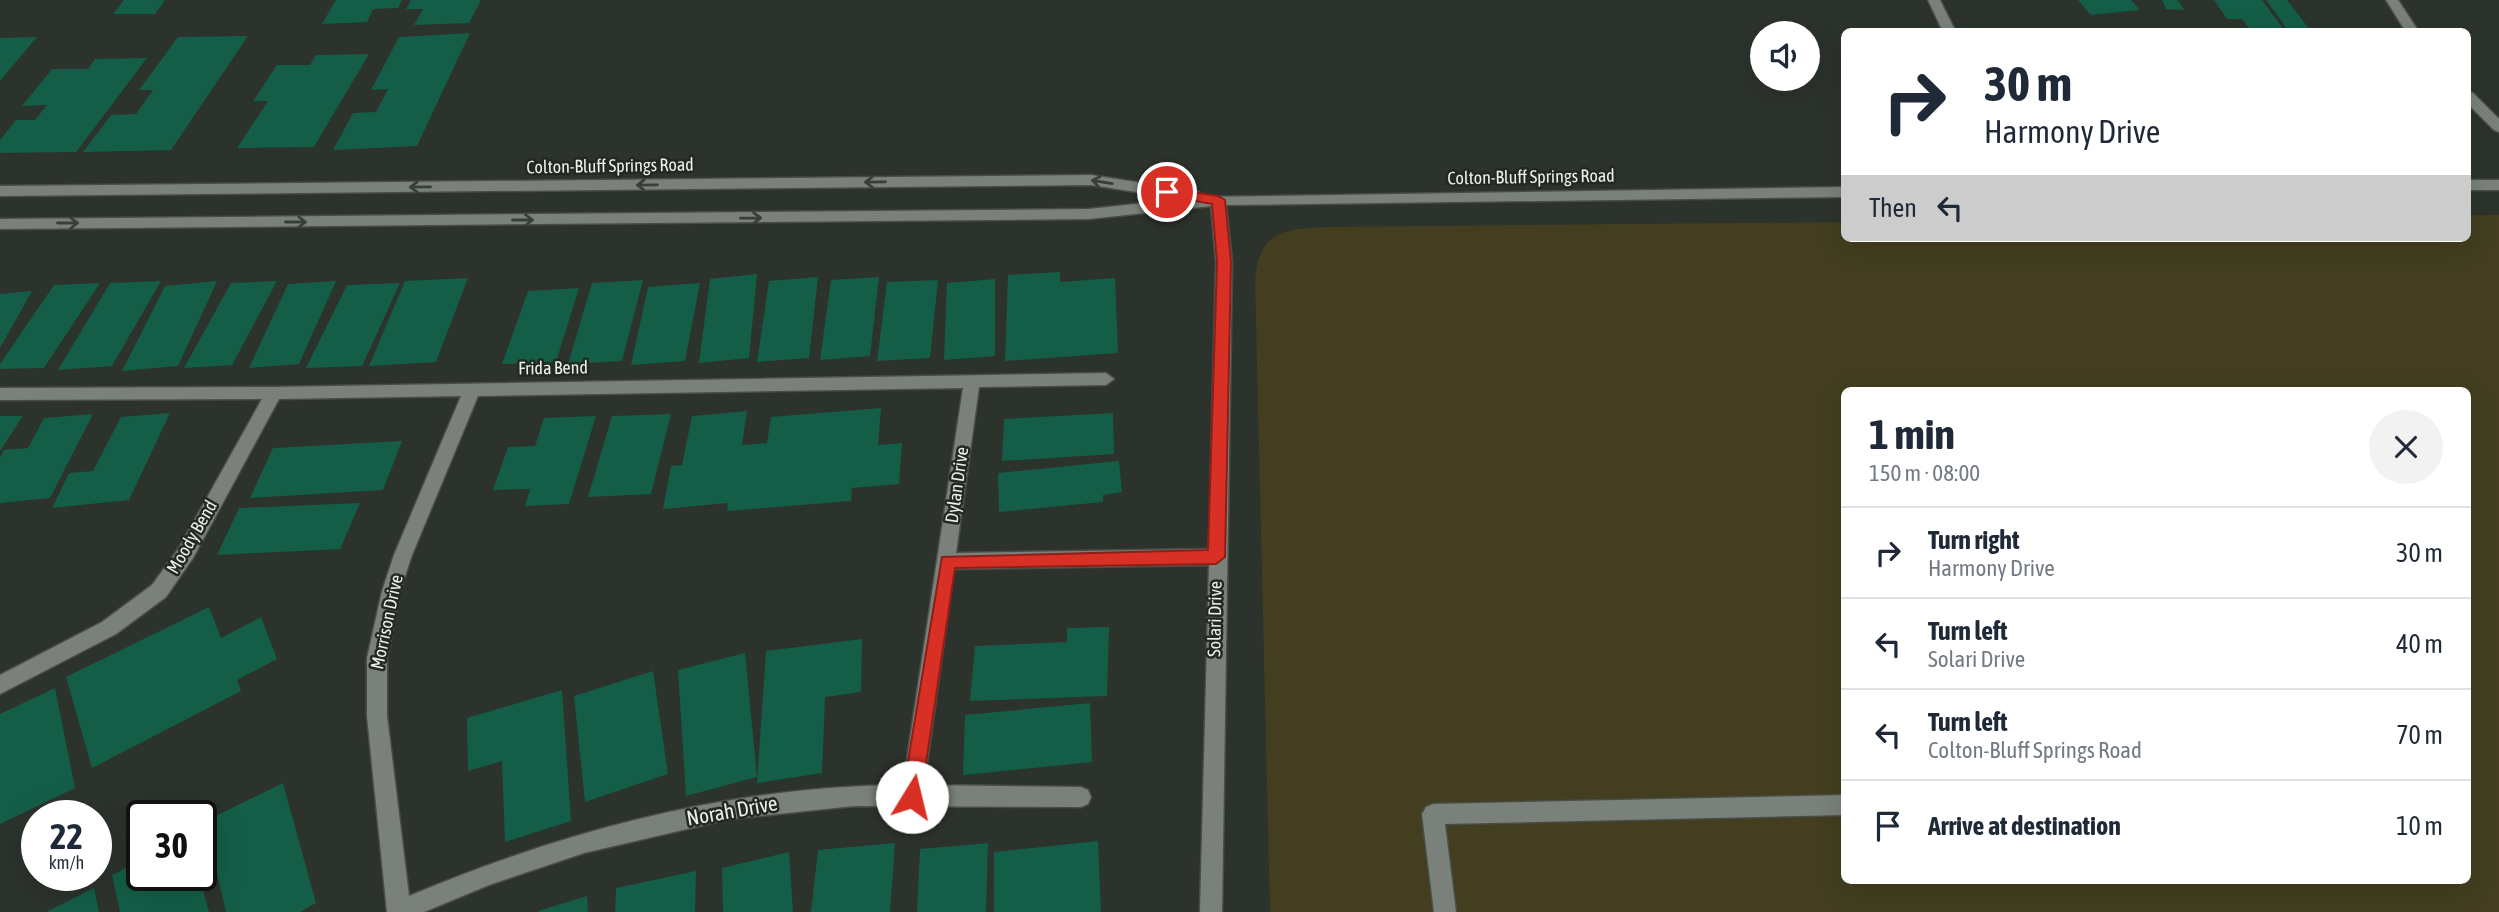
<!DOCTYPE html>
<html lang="en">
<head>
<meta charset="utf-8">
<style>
	body { margin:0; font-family:"Asap Condensed",sans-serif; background:#f2f2f3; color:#1f2937; height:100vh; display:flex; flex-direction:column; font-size:26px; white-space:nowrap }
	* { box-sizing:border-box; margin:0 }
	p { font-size:23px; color:#747a83 }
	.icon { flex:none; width:38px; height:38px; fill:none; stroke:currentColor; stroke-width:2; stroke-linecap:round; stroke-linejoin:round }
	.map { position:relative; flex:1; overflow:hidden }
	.panel { position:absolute; left:1841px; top:387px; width:630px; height:497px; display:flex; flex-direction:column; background:#fff; border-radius:10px; box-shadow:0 7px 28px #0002 }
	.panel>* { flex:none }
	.hud { position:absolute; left:1841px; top:28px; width:630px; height:214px; border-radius:10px; box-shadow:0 7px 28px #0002; background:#fff; color:#1f2937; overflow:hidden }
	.fabs { position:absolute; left:1750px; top:21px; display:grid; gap:14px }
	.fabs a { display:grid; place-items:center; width:70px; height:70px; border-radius:50%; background:#fff; box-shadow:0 7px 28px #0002; font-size:35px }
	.speed { position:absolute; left:21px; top:800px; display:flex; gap:14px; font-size:35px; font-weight:700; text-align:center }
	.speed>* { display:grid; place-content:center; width:91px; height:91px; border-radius:50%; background:#fff; box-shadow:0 7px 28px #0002; line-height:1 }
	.speed small { font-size:18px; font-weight:400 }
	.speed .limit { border:4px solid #111; border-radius:10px; background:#fff; color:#111 }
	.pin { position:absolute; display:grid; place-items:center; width:60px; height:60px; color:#fff; margin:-30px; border:4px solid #fff; border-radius:50%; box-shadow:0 2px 7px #0007 }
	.me { position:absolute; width:77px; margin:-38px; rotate:9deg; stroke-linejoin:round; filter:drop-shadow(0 0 5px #0008) }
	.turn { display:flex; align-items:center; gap:24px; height:147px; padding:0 28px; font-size:32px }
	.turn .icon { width:91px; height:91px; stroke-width:2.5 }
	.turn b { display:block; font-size:49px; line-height:60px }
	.then { display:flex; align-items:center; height:66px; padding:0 28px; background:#0003; gap:14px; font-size:26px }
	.round { display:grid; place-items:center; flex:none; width:74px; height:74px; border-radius:37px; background:#f2f2f3 }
	.headline { display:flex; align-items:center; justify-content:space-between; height:119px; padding:0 28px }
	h1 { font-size:42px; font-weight:700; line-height:52px }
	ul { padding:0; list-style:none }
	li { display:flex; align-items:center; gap:21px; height:91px; padding:0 28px; border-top:2px solid #e0e1e3 }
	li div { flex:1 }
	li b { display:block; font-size:26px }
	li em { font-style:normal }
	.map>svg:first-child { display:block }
	.green { fill:#423e1f; fill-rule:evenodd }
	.building { fill:#145e47 }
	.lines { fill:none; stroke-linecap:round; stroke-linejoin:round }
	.minor-casing { stroke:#484d48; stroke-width:3 }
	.minor { fill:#7a817a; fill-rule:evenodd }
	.oneway { stroke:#383e39 }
	.route { fill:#d93025; stroke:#8d1f18; stroke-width:2 }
	.labels { text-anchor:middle; stroke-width:5; stroke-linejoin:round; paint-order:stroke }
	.street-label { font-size:18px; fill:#ebf0eb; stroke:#222823 }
	.near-street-label { font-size:21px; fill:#ebf0eb; stroke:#222823 }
</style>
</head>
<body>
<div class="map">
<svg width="2499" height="912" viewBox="0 0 2499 912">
	<rect width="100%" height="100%" fill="#2c322c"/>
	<path class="green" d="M2468 215H2499V912H1270L1255 281C1259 235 1277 230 1319 227L1844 222V238H2468ZM1844 390H2468V880H1844Z"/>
	<path class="building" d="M124 0H165L155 14H113Z
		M336 0H402L398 8 373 9 367 22 322 24Z
		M411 0H481L469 23 414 25 423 9H406Z
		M2078 0H2131L2140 10 2091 15Z
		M2162 0H2178L2184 10 2166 9Z
		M2214 0H2262L2284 30H2250L2242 19H2227Z
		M2266 0H2287L2310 30H2288Z
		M470 33 417 146 333 150 353 113 376 112 388 89 371 90 399 37Z
		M248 36 171 150 83 152 111 115 136 114 153 90H139L178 37Z
		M37 37 0 81V38Z
		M369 54 314 147 237 148 268 101H253L277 65H310L316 55Z
		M147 58 76 152 0 153V140L16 120H35L47 105 22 106 52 69H88L95 59Z
		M1060 272V282L1115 278 1118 353 1005 361 1008 275Z
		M757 274 749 358 699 363 710 279Z
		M818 277 809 358 757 362 769 281Z
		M879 277 870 356 820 360 831 280Z
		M468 278 436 362 369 366 405 281Z
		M995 279V356L944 360 947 283Z
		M643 280 622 361 568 364 592 283Z
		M938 280 930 358 877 361 887 282Z
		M161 281 112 366 58 370 110 283Z
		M217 281 178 366 122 371 165 286Z
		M277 281 232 365 184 368 231 283Z
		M336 281 299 364 249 368 288 284Z
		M100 283 44 368 0 369V364L54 285Z
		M400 283 362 366 306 368 347 285Z
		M700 283 685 361 631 365 648 287Z
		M579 288 556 362 502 364 528 291Z
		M32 291 0 348V294Z
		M881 408 878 445 902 443 899 484 852 488 851 501 727 511 728 503 663 509 671 466 682 465 692 416 747 411 742 445 767 443 771 417Z
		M170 413 129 500 52 508 69 473 93 471 121 417Z
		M1113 413 1114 454 1002 461 1004 419Z
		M93 414 50 498 0 503V458L4 450 28 448 44 418Z
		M671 414 651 494 588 497 612 416Z
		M0 416H23L0 451Z
		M596 416 569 504 525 506 530 489 493 490 508 447 535 446 544 418Z
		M402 441 383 490 250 498 273 448Z
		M1119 461 1122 492 1103 495V502L999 512 998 473Z
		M360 503 340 549 217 555 239 508Z
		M209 607 221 638 261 617 277 659 237 680 241 691 92 768 66 677Z
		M1109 627 1107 696 970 701 975 646 1067 642V628Z
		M862 639 861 692 825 697 822 773 757 783 766 651Z
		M745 653 757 777 686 796 678 670Z
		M653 671 668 774 585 802 574 696Z
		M55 688 75 788 0 824V714Z
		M562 690 571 821 505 842 502 761 468 771 467 718Z
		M1090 703 1092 762 963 775 965 715Z
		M283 783 316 903 300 912H226L205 821Z
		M1098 841 1101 912H994V852Z
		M895 843 890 912H811L818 850Z
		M988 843 986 912H917L920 849Z
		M789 852 793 912H723L722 868Z
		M142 860V875H199L209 912H120L112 875Z
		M696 871 695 912H615L616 888Z
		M94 888 99 912H46Z
		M587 896 588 912H538V911Z"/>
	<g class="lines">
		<g class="minor-casing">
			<path id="minor" d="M1928 0H1940L1956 32H1943Z
				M2386 0H2398L2419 32H2406Z
				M2468 92 2473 93 2499 119V132L2494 130 2468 104Z
				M1091 175 1194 191 1199 192 1201 197 1844 187V197L1226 205 1232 262 1222 912H1200L1209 565 954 569 924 785 1081 787 1088 790 1091 797 1088 804 1081 807 854 806 730 819 584 853 489 885 424 912H387L367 716V658L382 591 394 555 461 396 279 399 193 558 166 597 116 634 0 694V675L102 622 152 585 179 548 262 399 0 400V388L274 387 1106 373 1114 379 1106 385 979 387 956 553 1209 549 1216 262 1211 206 1089 219 0 229V219L1089 209 1181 199 1091 185 0 196V186ZM963 388 903 785C732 786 566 830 409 896L387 716V658L400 591 412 555 478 396Z
				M2468 180H2499V190H2468Z
				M1844 795V815L1445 824 1456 912H1434L1422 814 1426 807 1433 804Z"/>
		</g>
		<use href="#minor" class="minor"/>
	</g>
	<defs><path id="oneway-shaft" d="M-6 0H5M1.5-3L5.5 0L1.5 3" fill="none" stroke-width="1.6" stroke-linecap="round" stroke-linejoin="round" transform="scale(1.75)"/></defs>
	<g class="oneway">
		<use href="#oneway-shaft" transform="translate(875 182) rotate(179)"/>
		<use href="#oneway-shaft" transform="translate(1102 182) rotate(-171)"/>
		<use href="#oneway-shaft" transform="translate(647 185) rotate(179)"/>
		<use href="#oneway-shaft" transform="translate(420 187) rotate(179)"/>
		<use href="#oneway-shaft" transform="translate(751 218) rotate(-1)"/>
		<use href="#oneway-shaft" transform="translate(523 220)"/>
		<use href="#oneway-shaft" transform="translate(296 222)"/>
		<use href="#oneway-shaft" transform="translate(68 223)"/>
	</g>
	<path class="route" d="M1167 188 1218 196 1225 200 1231 262 1225 557 1216 564 955 568 921 797 918 804 912 806 905 804 902 797 942 557 1208 550 1217 262 1212 204 1162 195V189Z"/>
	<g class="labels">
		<g class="street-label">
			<text transform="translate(610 166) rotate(-1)" y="6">Colton-Bluff Springs Road</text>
			<text transform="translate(1531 177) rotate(-1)" y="6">Colton-Bluff Springs Road</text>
			<text transform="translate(553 368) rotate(-1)" y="6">Frida Bend</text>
			<text transform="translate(957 485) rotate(-82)" y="6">Dylan Drive</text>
			<text transform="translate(192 537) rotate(-60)" y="6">Moody Bend</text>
			<text transform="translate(1215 619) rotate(-89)" y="6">Solari Drive</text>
			<text transform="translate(387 622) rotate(-78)" y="6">Morrison Drive</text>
		</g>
		<g class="near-street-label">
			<text transform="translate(732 811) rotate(-10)" y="7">Norah Drive</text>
		</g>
	</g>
</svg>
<div class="fabs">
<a><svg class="icon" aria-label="sound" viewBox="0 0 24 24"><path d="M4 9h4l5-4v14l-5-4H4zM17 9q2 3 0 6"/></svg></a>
</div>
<div class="speed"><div>22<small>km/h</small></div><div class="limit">30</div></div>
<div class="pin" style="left:1167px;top:192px;background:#d93025"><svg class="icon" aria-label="arrive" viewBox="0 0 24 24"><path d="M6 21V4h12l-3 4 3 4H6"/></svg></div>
<svg class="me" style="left:912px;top:797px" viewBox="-20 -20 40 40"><circle r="19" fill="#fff"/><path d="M0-13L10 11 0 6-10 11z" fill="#d93025"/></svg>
<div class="hud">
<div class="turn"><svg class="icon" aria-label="right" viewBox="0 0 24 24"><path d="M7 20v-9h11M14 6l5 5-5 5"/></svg><div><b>30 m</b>Harmony Drive</div></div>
<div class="then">Then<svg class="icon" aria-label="left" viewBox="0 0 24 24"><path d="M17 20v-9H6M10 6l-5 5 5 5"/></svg></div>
</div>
<section class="panel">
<div class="headline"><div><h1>1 min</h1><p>150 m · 08:00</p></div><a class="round"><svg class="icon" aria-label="close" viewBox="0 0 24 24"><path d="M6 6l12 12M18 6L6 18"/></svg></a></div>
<ul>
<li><svg class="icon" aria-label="right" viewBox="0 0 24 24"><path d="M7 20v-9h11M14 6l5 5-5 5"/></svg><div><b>Turn right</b><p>Harmony Drive</p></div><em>30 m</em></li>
<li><svg class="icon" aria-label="left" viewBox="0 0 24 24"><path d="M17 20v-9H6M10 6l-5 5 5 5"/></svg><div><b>Turn left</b><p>Solari Drive</p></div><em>40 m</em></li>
<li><svg class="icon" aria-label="left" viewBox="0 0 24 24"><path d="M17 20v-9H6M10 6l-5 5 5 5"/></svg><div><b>Turn left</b><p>Colton-Bluff Springs Road</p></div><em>70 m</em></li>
<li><svg class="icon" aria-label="arrive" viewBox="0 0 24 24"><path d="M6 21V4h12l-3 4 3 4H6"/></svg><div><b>Arrive at destination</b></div><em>10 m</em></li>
</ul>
</section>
</div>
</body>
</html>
